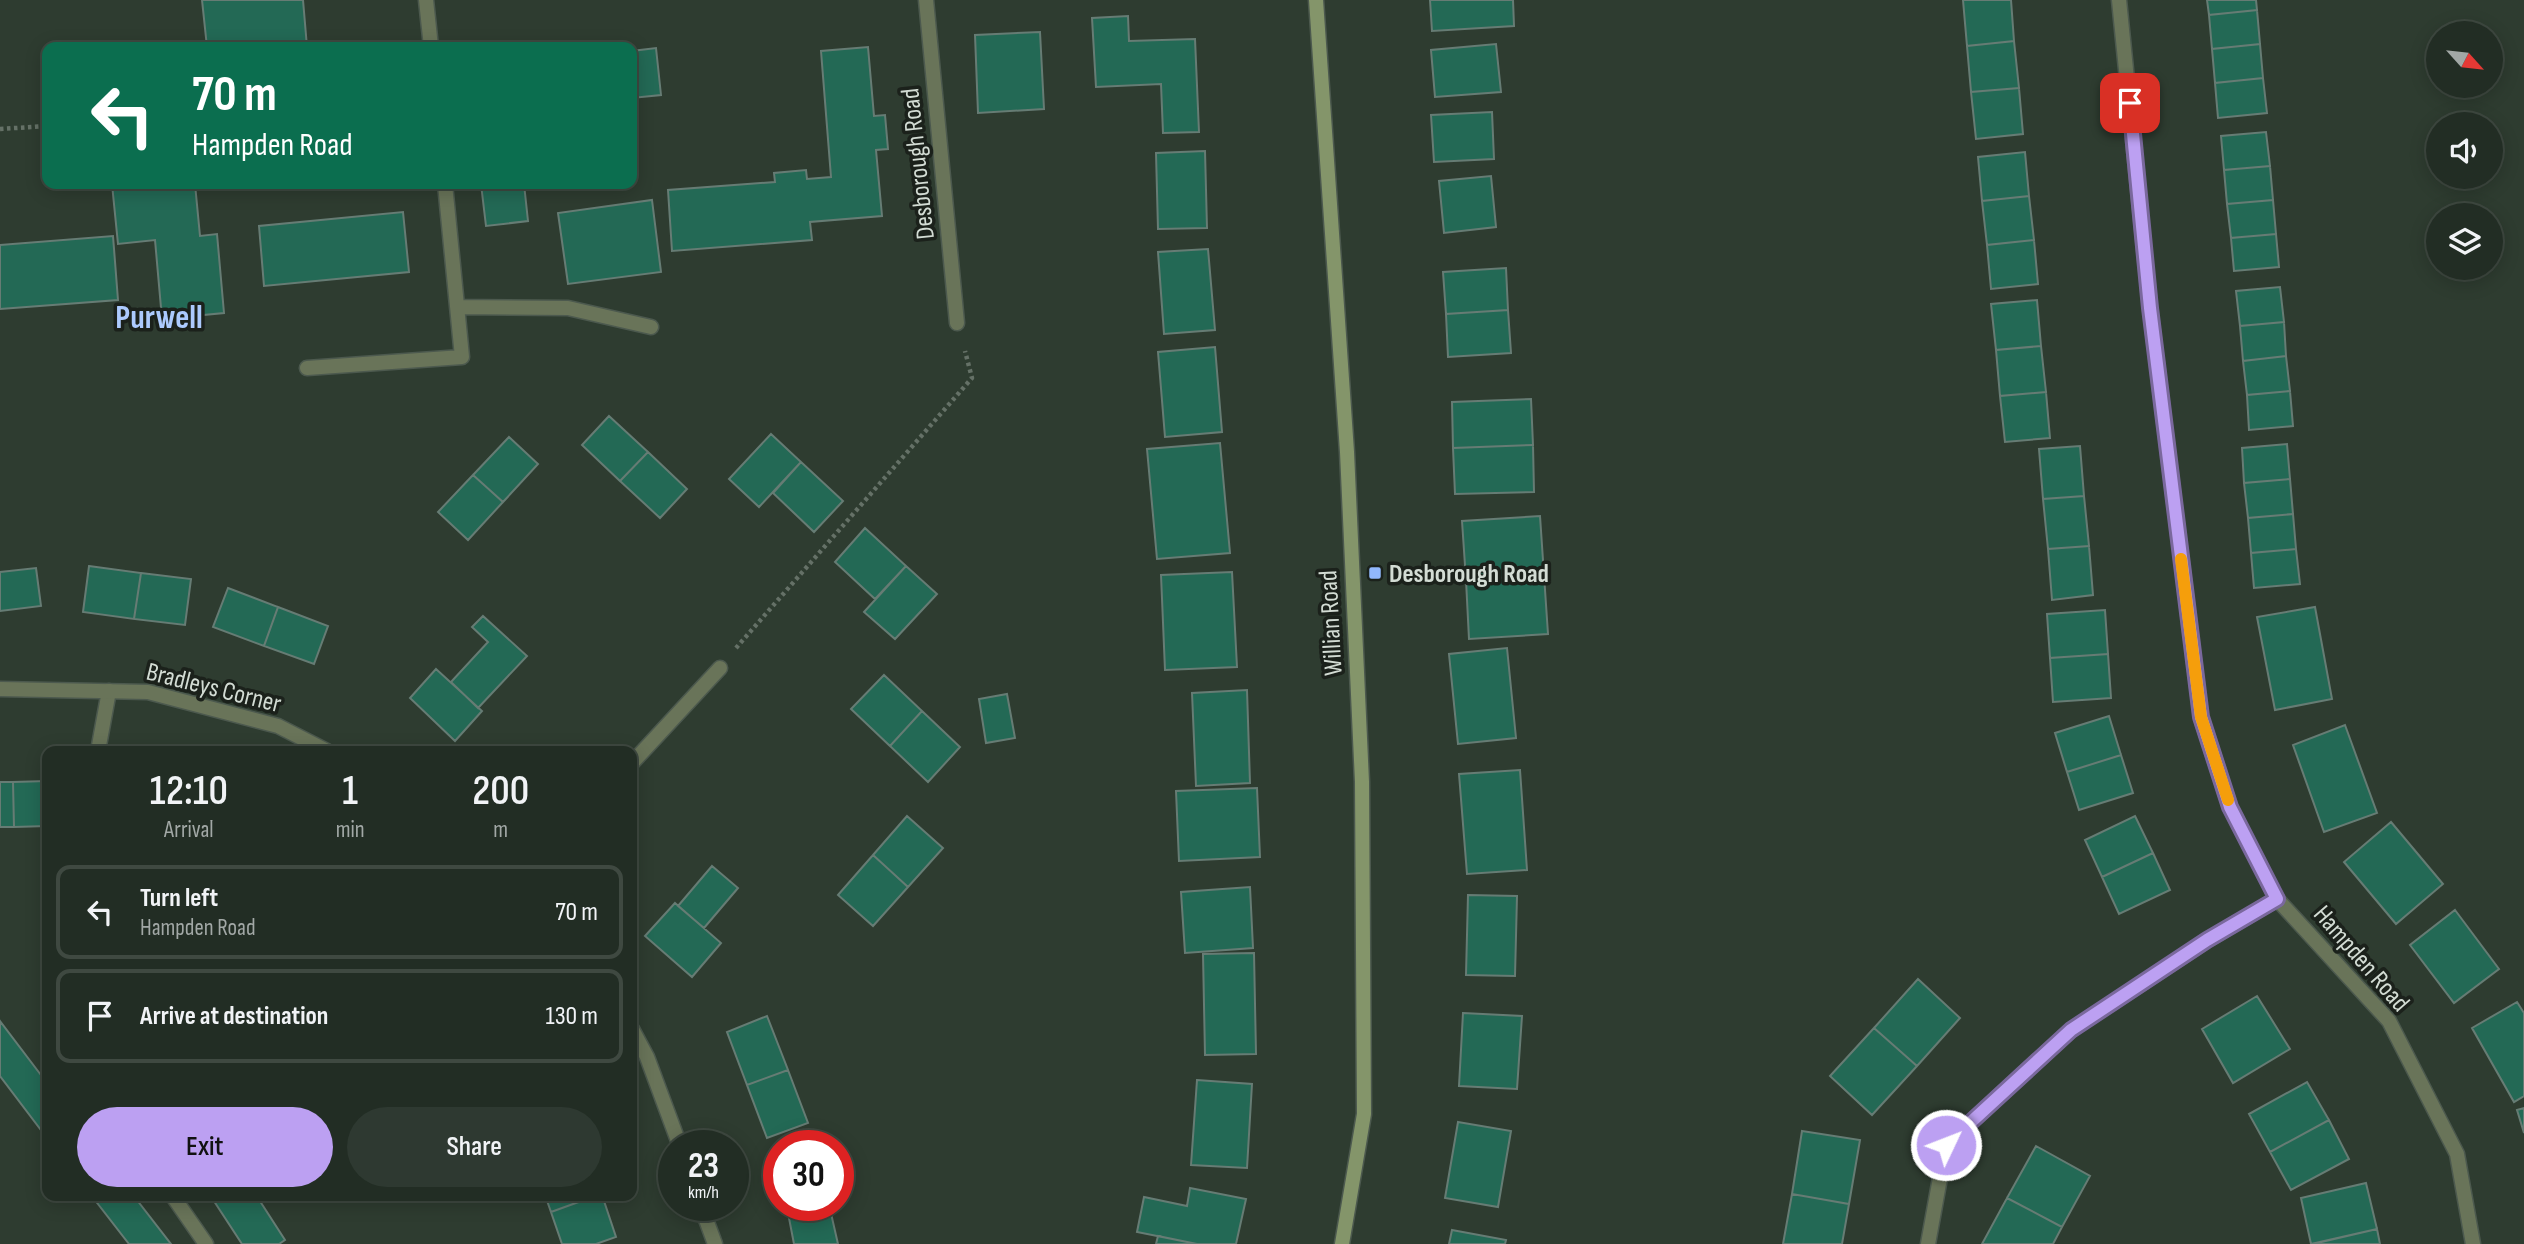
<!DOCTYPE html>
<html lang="en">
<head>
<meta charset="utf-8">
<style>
	body { margin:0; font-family:"Sofia Sans Condensed",sans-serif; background:#2e3931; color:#f1f3f6; height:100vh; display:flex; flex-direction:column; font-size:26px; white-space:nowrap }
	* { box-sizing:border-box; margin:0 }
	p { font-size:23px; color:#a2a8a6 }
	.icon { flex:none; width:38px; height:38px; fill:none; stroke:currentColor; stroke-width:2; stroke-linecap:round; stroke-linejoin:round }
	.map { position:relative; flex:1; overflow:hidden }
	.side { position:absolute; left:42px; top:746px; width:595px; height:455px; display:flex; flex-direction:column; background:#222d24; border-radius:14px; box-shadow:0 4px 18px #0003,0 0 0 2px #3f4941 }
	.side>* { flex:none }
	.guide { position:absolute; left:42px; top:42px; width:595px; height:147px; border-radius:14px; box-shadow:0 4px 18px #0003,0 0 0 2px #3f4941; background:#0b6e4f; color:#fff; overflow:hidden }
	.needle { width:46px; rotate:117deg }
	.tools { position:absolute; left:2426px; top:21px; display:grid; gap:14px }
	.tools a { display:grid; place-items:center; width:77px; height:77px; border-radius:50%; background:#222d24; box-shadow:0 4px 18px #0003,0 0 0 2px #3f4941; font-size:35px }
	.speed { position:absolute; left:658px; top:1130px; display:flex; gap:14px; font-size:35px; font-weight:700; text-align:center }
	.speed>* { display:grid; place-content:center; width:91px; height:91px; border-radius:50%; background:#222d24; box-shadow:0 4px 18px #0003,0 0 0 2px #3f4941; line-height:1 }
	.speed small { font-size:18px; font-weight:400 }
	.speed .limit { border:10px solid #d22; background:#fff; color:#111 }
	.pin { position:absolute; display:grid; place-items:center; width:60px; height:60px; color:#fff; margin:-30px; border-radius:14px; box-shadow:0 4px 10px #0006 }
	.me { position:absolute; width:77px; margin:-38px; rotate:47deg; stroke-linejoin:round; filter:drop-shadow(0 0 5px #0008) }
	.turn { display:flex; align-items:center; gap:24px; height:147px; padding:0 35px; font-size:32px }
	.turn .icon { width:91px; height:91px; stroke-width:2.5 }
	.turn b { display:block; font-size:49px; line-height:60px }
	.eta { display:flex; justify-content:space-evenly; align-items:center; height:119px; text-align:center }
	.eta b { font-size:42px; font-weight:600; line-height:49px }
	.cta { display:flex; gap:14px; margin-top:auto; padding:14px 35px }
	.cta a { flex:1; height:80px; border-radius:42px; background:#bca0f2; color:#111; font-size:28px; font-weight:600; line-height:80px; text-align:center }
	.cta a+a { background:#2e3931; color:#f1f3f6 }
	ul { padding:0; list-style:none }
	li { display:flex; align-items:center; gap:21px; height:94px; margin:0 14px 10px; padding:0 21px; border:4px solid #3f4941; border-radius:14px }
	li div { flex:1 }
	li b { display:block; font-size:26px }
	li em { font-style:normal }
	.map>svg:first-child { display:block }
	.building { fill:#236955; stroke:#667c74; stroke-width:2 }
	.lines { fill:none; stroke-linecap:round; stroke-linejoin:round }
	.lane-casing { stroke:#4c594e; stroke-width:17 }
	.street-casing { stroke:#4c594e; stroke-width:17 }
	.secondary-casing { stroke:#4c594e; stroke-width:17 }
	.path { stroke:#657167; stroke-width:4.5; stroke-dasharray:3.5 3.5; stroke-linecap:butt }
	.lane { stroke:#697459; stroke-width:14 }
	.street { stroke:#697459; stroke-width:14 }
	.secondary { stroke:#84956a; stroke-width:14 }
	.route-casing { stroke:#7a689d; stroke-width:18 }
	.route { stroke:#bca0f2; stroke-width:12 }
	.slow { stroke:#f59e0b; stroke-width:12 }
	.poi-dot { fill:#91b8fd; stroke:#1b211b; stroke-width:2.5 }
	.labels { text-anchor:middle; stroke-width:7; stroke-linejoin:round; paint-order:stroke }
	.street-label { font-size:26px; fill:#d3dcd4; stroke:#1b211b }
	.poi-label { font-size:26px; font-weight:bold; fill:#d3dcd4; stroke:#1b211b; text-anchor:start }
	.district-label { font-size:33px; font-weight:bold; fill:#accafd; stroke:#1b211b }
</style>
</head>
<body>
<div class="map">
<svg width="2524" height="1244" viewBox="0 0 2524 1244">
	<rect width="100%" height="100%" fill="#2e3c30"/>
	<path class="building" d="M202 0H303L307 47H207Z
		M1430 0H1513L1514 26 1432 31Z
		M1963 0H2011L2014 41 1967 46Z
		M2207 0H2256L2257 10 2209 15Z
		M2257 10 2260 44 2212 49 2209 15Z
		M1128 16 1129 41 1195 39 1199 132 1163 133 1161 84 1096 87 1092 18Z
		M1040 32 1044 109 978 113 975 35Z
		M2014 41 2019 88 1971 92 1967 46Z
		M1496 44 1501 92 1435 97 1431 50Z
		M2260 44 2263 78 2215 83 2212 49Z
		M868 47 874 116 885 115 888 149 876 150 882 216 810 222 812 240 672 251 668 190 775 182 774 173 806 170 807 179 831 177 821 51Z
		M656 48 661 95 632 98V51Z
		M2263 78 2267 113 2218 118 2215 83Z
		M2019 88 2023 134 1976 139 1971 92Z
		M1492 112 1494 159 1434 162 1431 115Z
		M2266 132 2270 166 2224 170 2221 136Z
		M1205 151 1207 228 1158 229 1156 153Z
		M2025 152 2029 196 1982 201 1978 157Z
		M2270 166 2273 200 2227 204 2224 170Z
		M1491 176 1496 227 1444 233 1439 181Z
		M112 184H195L200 236 217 234 224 313 162 319 155 240 118 244Z
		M481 184H524L528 221 486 226Z
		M2029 196 2034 240 1987 245 1982 201Z
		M652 200 661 272 568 284 558 213Z
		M2273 200 2276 234 2231 238 2227 204Z
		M403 212 409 272 264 286 259 226Z
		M2276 234 2279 267 2234 271 2231 238Z
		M113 236 118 300 0 309V245Z
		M2034 240 2038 284 1991 289 1987 245Z
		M1208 249 1215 330 1164 334 1158 252Z
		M1506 268 1508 310 1446 314 1443 272Z
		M2280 287 2284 322 2240 326 2236 291Z
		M2037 300 2041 346 1996 350 1991 304Z
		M1508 310 1511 353 1448 357 1446 314Z
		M2284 322 2286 356 2243 361 2240 326Z
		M2041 346 2046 392 2000 396 1996 350Z
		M1215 347 1222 432 1165 437 1158 352Z
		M2286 356 2290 391 2247 395 2243 361Z
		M2290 391 2293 426 2249 430 2247 395Z
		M2046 392 2050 438 2005 442 2000 396Z
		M1531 399 1533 445 1453 448 1452 402Z
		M609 416 648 452 620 481 582 445Z
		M771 434 801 462 759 507 729 479Z
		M509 437 538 464 503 502 473 475Z
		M1220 443 1230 553 1157 559 1147 449Z
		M2287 444 2290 479 2244 483 2242 448Z
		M1533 445 1534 492 1455 494 1453 448Z
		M2080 446 2084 496 2043 499 2039 449Z
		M648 452 687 489 660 518 620 481Z
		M801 462 843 501 814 532 773 493Z
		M473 475 503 502 468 540 438 512Z
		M2290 479 2293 514 2248 518 2244 483Z
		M2084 496 2089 546 2048 549 2043 499Z
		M2293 514 2296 549 2251 553 2248 518Z
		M1540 516 1544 575 1466 580 1462 521Z
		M865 528 906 566 875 599 835 562Z
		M2089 546 2093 595 2052 600 2048 549Z
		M2296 549 2300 584 2254 588 2251 553Z
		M89 566 141 573 134 619 83 612Z
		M906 566 937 594 895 639 864 612Z
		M36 568 41 606 0 611V572Z
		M1232 572 1237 667 1165 670 1161 575Z
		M141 573 191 579 185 625 134 619Z
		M1544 575 1548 634 1469 639 1466 580Z
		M228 588 278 607 264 646 213 627Z
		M278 607 328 626 314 664 264 646Z
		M2315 607 2332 699 2275 710 2257 617Z
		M2105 610 2108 654 2050 658 2047 614Z
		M483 616 527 656 478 708 451 682 488 642 472 627Z
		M1507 648 1516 738 1458 744 1449 654Z
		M2108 654 2111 698 2053 702 2050 658Z
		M436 669 482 711 455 741 410 698Z
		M884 675 922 711 890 746 851 709Z
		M1247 690 1250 783 1196 786 1192 693Z
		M1007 694 1015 738 986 743 979 699Z
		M922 711 960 747 928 782 890 746Z
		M2109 716 2121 755 2067 772 2055 733Z
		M2345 725 2377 813 2324 832 2293 745Z
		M2121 755 2133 793 2079 810 2067 772Z
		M1520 770 1527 870 1467 874 1459 774Z
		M47 781V826L14 827 13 782Z
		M0 782H13L14 827H0Z
		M1257 788 1260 857 1179 861 1176 791Z
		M907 816 943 848 908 887 873 855Z
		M2135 816 2153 853 2102 877 2085 840Z
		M2391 822 2443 884 2396 924 2344 862Z
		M2153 853 2170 890 2119 914 2102 877Z
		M873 855 908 887 873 926 838 895Z
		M712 866 738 888 704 928 678 906Z
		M1250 887 1253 948 1185 953 1181 892Z
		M1468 895 1517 896 1515 976 1466 975Z
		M675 903 721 943 692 977 645 936Z
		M2455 910 2499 969 2454 1003 2410 945Z
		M1254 953 1256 1054 1205 1055 1203 954Z
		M1918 979 1960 1018 1917 1066 1874 1028Z
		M2257 996 2290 1049 2233 1083 2202 1029Z
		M2517 1002 2524 1013V1096L2514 1102 2472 1028Z
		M1463 1013 1522 1016 1517 1089 1459 1086Z
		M767 1016 788 1070 747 1085 727 1032Z
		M0 1021 47 1083V1138L0 1076Z
		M1874 1028 1917 1066 1872 1115 1830 1076Z
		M788 1070 808 1123 767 1138 747 1085Z
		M1197 1080 1252 1084 1247 1168 1191 1165Z
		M2307 1082 2329 1120 2270 1152 2249 1114Z
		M2524 1108V1133L2517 1110Z
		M2329 1120 2349 1159 2291 1190 2270 1152Z
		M1458 1122 1511 1131 1498 1207 1445 1198Z
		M1802 1131 1860 1140 1849 1204 1792 1194Z
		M2036 1146 2090 1176 2062 1227 2007 1198Z
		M2366 1183 2377 1229 2311 1244 2301 1198Z
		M1190 1188 1246 1199 1236 1244H1197L1137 1232 1144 1197 1187 1206Z
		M1792 1194 1849 1204 1842 1244H1783Z
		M91 1195H133L171 1244H129Z
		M210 1195H256L285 1240 279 1244H242Z
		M545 1195H598L551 1212Z
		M598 1195H602L616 1237 596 1244H562L551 1212Z
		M2007 1198 2062 1227 2053 1244H1982Z
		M786 1206H830V1209L789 1218Z
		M830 1209 838 1244H794L789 1218Z
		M2377 1229 2380 1244H2313Z
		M1452 1230 1506 1240 1505 1244H1449Z
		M1158 1236 1197 1244H1156Z"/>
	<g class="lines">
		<g class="lane-casing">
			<path id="lane" d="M98 751 109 691
				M172 1195 206 1244"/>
		</g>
		<g class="street-casing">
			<path id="street" d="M426 0 431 47
				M926 0 957 323
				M2119 0 2150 308 2201 717 2230 807 2277 899 2389 1021 2457 1154 2473 1244
				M457 307 568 308 651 327
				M307 368 462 357 445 184
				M0 689 148 692 278 726 327 751
				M632 763 720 668
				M632 1029 647 1057 680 1146
				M701 1206 715 1244
				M1928 1244 1946 1145 2071 1030 2208 940 2277 899"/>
		</g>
		<g class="secondary-casing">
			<path id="secondary" d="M1316 0 1347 452 1362 782 1364 1114 1342 1244"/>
		</g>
		<path class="path" d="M0 129 47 126
			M736 648 972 378 965 351"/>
		<use href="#lane" class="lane"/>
		<use href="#street" class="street"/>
		<use href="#secondary" class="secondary"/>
	</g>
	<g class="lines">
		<g class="route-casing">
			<path id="route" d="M1946 1145 2071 1030 2207 940 2277 899 2230 807 2201 717 2150 308 2130 103"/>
		</g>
		<use href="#route" class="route"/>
		<path class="slow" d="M2181 559 2201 717 2228 800"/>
	</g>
	<rect class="poi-dot" x="1368" y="566" width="14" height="14" rx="3.5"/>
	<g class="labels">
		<g class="street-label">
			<text transform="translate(917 164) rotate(-96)" y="9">Desborough Road</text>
			<text transform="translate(1330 623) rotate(-93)" y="9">Willian Road</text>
			<text transform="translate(214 687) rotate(14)" y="9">Bradleys Corner</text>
			<text transform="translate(2362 958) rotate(49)" y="9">Hampden Road</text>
		</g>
		<g class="poi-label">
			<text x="1389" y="582">Desborough Road</text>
		</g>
		<g class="district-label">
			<text x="159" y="328">Purwell</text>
		</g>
	</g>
</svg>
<div class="tools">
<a><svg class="needle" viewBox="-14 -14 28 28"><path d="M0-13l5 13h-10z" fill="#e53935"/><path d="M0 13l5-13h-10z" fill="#a2a8a6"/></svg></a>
<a><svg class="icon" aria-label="sound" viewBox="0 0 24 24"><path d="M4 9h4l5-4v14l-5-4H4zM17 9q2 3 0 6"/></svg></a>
<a><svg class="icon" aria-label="layers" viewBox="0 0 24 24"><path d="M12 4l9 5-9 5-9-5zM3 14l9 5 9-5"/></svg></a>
</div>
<div class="speed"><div>23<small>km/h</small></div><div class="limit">30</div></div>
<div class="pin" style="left:2130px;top:103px;background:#d93025"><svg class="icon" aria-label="arrive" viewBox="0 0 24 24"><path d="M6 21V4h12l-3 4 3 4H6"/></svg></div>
<svg class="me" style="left:1946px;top:1145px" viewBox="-20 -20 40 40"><circle r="17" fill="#bca0f2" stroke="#fff" stroke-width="3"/><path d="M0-11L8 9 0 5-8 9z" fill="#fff"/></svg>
<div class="guide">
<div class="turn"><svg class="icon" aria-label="left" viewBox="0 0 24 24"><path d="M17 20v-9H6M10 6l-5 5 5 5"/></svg><div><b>70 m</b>Hampden Road</div></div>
</div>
<section class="side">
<div class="eta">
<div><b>12:10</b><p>Arrival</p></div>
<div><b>1</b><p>min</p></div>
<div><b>200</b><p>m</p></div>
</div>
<ul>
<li><svg class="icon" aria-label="left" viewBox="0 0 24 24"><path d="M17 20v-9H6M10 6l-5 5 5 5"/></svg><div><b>Turn left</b><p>Hampden Road</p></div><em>70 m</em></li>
<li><svg class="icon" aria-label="arrive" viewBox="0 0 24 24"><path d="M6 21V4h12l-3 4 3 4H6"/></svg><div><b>Arrive at destination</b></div><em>130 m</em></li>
</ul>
<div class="cta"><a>Exit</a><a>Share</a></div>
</section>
</div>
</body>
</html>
